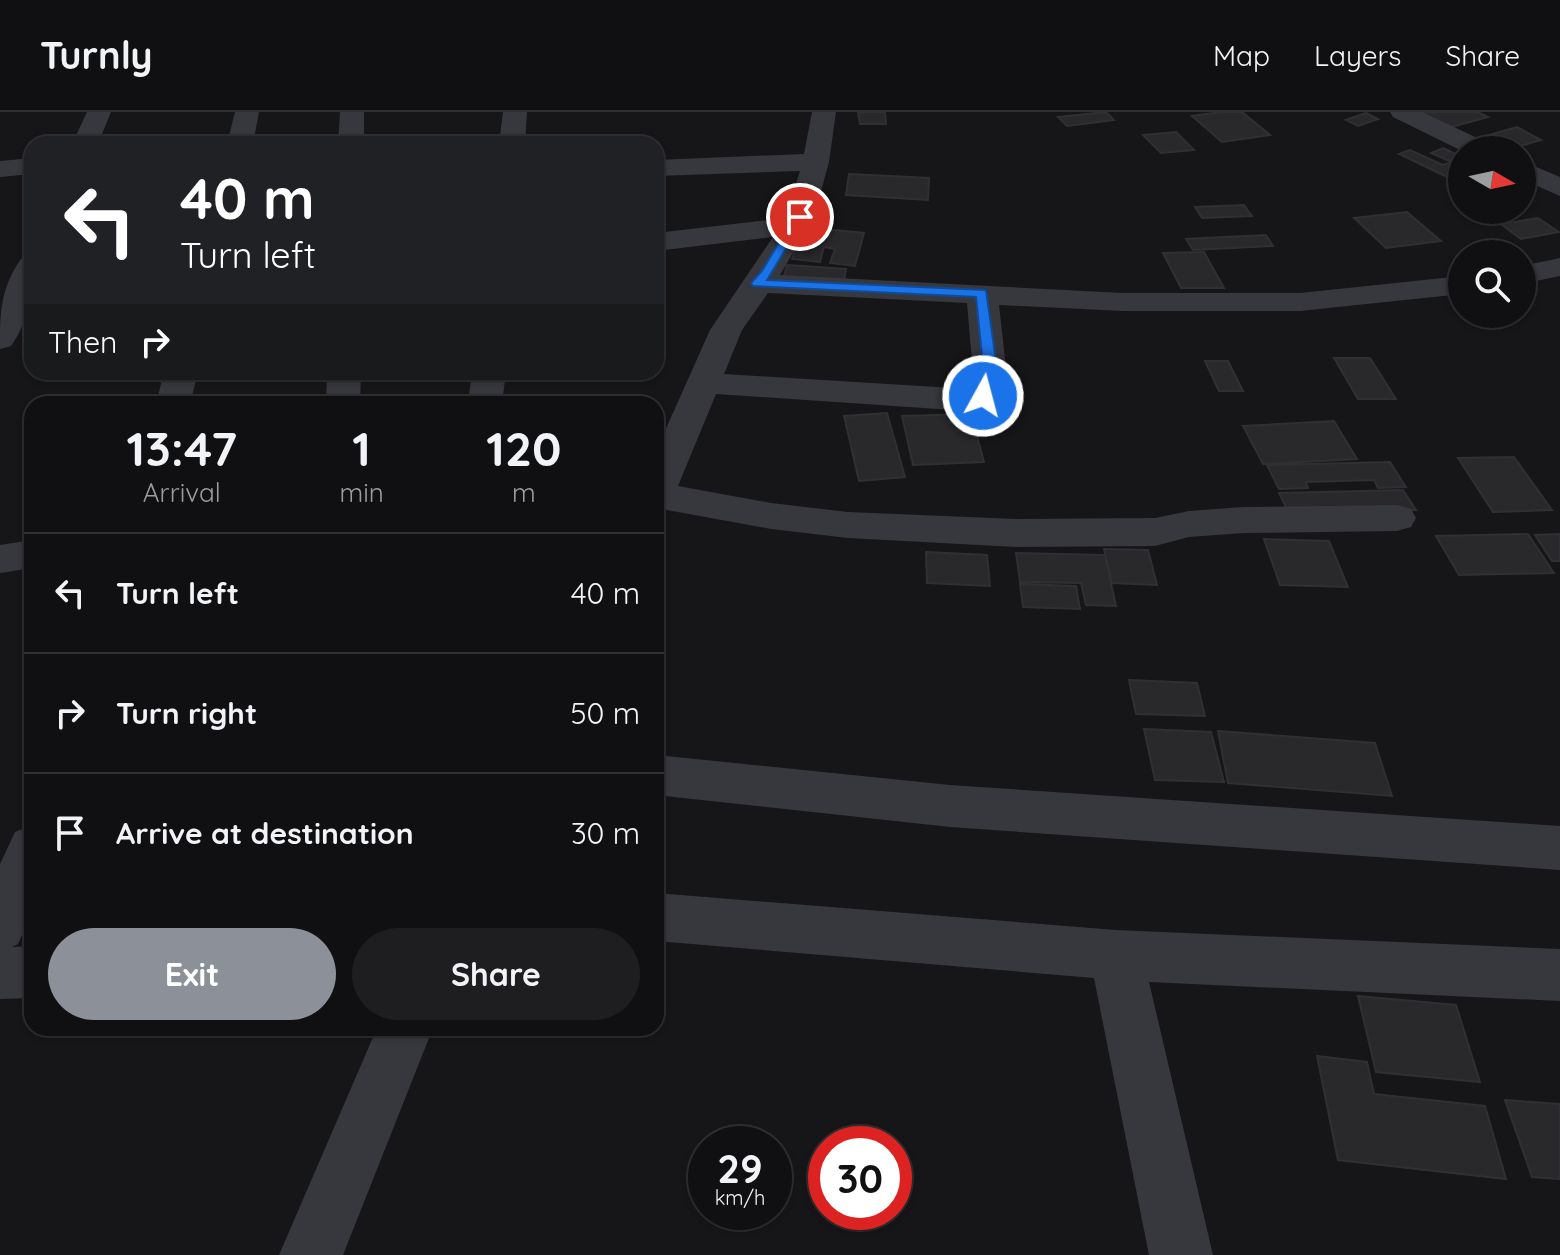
<!DOCTYPE html>
<html lang="en">
<head>
<meta charset="utf-8">
<style>
	body { margin:0; font-family:Quicksand,sans-serif; background:#1e1e20; color:#f1f3f6; height:100vh; display:flex; flex-direction:column; font-size:30px; white-space:nowrap }
	* { box-sizing:border-box; margin:0 }
	p { font-size:26px; color:#9c9d9f }
	.icon { flex:none; width:44px; height:44px; fill:none; stroke:currentColor; stroke-width:2; stroke-linecap:round; stroke-linejoin:round }
	.map { position:relative; flex:1; overflow:hidden }
	.drawer { position:absolute; left:24px; top:284px; width:640px; height:640px; display:flex; flex-direction:column; background:#101012; border-radius:24px; box-shadow:0 2px 6px #0004,0 0 0 2px #303032 }
	.drawer>* { flex:none }
	.guide { position:absolute; left:24px; top:24px; width:640px; height:244px; border-radius:24px; box-shadow:0 2px 6px #0004,0 0 0 2px #303032; background:#202124; color:#fff; overflow:hidden }
	.needle { width:52px; rotate:99deg }
	.controls { position:absolute; left:1448px; top:24px; display:grid; gap:16px }
	.controls a { display:grid; place-items:center; width:88px; height:88px; border-radius:50%; background:#101012; box-shadow:0 2px 6px #0004,0 0 0 2px #303032; font-size:40px }
	.speed { position:absolute; left:688px; top:1014px; display:flex; gap:16px; font-size:40px; font-weight:700; text-align:center }
	.speed>* { display:grid; place-content:center; width:104px; height:104px; border-radius:50%; background:#101012; box-shadow:0 2px 6px #0004,0 0 0 2px #303032; line-height:1 }
	.speed small { font-size:20px; font-weight:400 }
	.speed .limit { border:12px solid #d22; background:#fff; color:#111 }
	.pin { position:absolute; display:grid; place-items:center; width:68px; height:68px; color:#fff; margin:-34px; border:4px solid #fff; border-radius:50%; box-shadow:0 2px 8px #0007 }
	.me { position:absolute; width:88px; margin:-44px; rotate:7deg; stroke-linejoin:round; filter:drop-shadow(0 0 6px #0008) }
	.turn { display:flex; align-items:center; gap:28px; height:168px; padding:0 24px; font-size:36px }
	.turn .icon { width:104px; height:104px; stroke-width:2.5 }
	.turn b { display:block; font-size:56px; line-height:68px }
	.then { display:flex; align-items:center; height:76px; padding:0 24px; background:#0003; gap:16px; font-size:30px }
	.eta { display:flex; justify-content:space-evenly; align-items:center; height:136px; text-align:center }
	.eta b { font-size:48px; font-weight:700; line-height:56px }
	.primary-button { display:flex; gap:16px; margin-top:auto; padding:16px 24px }
	.primary-button a { flex:1; height:92px; border-radius:48px; background:#8c9099; color:#fff; font-size:32px; font-weight:700; line-height:92px; text-align:center }
	.primary-button a+a { background:#1e1e20; color:#f1f3f6 }
	ul { padding:0; list-style:none }
	li { display:flex; align-items:center; gap:24px; height:120px; padding:0 24px; border-top:2px solid #303032 }
	li div { flex:1 }
	li b { display:block; font-size:30px }
	li em { font-style:normal }
	header { display:flex; align-items:center; gap:48px; box-sizing:border-box; height:112px; padding:0 40px; background:#101012; border-bottom:2px solid #303032 }
	header strong { font-size:38px }
	nav { display:flex; gap:44px; margin-inline-start:auto; font-size:28px }
	.map>svg:first-child { display:block }
	.building { fill:#29292c; stroke:#303034; stroke-width:2 }
	.lines { fill:none; stroke-linecap:round; stroke-linejoin:round }
	.minor { fill:#37383d; fill-rule:evenodd }
	.route { fill:#1a73e8; stroke:#114b97; stroke-width:2 }
</style>
</head>
<body>
<header>
<strong>Turnly</strong>
<nav><a>Map</a><a>Layers</a><a>Share</a></nav>
</header>
<div class="map">
<svg width="1560" height="1143" viewBox="0 0 1560 1143">
	<rect width="100%" height="100%" fill="#161618"/>
	<path class="building" d="M858 0H885L886 12H860Z
		M1106 0 1114 8 1067 14 1058 5Z
		M1221 0H1242L1270 23 1222 30 1192 4Z
		M1408 0H1478L1488 5 1441 18Z
		M1366 1 1378 7 1358 14 1346 8Z
		M1517 15 1541 28 1506 38H1490L1471 28Z
		M1176 20 1194 38 1161 41 1143 23Z
		M1443 36 1462 45V61L1449 66 1399 42 1410 38 1443 53 1452 50 1431 41Z
		M849 62 929 66 928 88 846 83Z
		M1244 93 1252 104 1202 106 1195 95Z
		M1407 100 1441 129 1386 136 1354 106Z
		M1538 106 1559 120 1521 127 1501 112Z
		M803 115 864 121 855 154 830 151 835 137 824 135 820 150 792 147Z
		M1266 123 1273 134 1193 138 1186 127Z
		M1204 140 1224 176H1181L1163 141Z
		M787 153 846 157 844 169 784 164Z
		M1334 246H1370L1396 287H1358Z
		M1205 249H1228L1243 279H1219Z
		M887 301 905 365 859 369 844 304Z
		M971 302 984 350 913 353 902 304Z
		M1334 309 1357 347 1263 352 1243 314Z
		M1514 345 1552 398 1493 400 1458 346Z
		M1390 350 1406 375 1378 376 1374 368 1306 370 1308 376 1279 377 1267 353Z
		M1403 378 1416 398 1289 401 1279 381Z
		M1528 422 1554 461 1459 463 1436 424Z
		M1560 422V449H1552L1535 423Z
		M1264 427 1329 429 1348 475 1280 473Z
		M1104 437 1148 438 1157 473 1112 471Z
		M926 440 987 443 990 474 927 471Z
		M1016 441 1105 443 1116 494 1086 493 1081 471 1020 470Z
		M1020 472 1076 474 1080 497 1023 495Z
		M1129 568 1197 571 1205 604 1136 602Z
		M1144 617 1211 620 1224 670 1155 668Z
		M1218 619 1375 631 1392 684 1228 671Z
		M1358 884 1456 893 1480 970 1376 960Z
		M1317 944 1367 950 1374 982 1485 994 1506 1067 1338 1048Z
		M1505 988 1560 992V1067L1532 1065Z"/>
	<g class="lines">
		<path class="minor" d="M87 0H111L98 32H72Z
			M235 0H259L253 32H227Z
			M340 0H364V32H338Z
			M503 0H527L525 32H499Z
			M812 0H836L829 50 814 105 780 163 1123 181H1300L1462 164V182L1300 199H1123L999 193 1008 274 995 291 953 298 716 282 678 374 771 391 848 400 1016 407 1155 406 1189 399 1244 395 1397 393 1411 397 1416 406 1411 415 1397 419 1244 421 1189 425 1155 434 1016 435 848 426 771 417 656 396V339L710 218 773 125 656 139V121L785 106 800 59 656 64V48L804 42ZM768 181 967 191 974 273 953 276 724 262 742 218Z
			M1390 0H1422L1490 32 1494 38 1462 39 1393 5Z
			M32 46V62L0 65V49Z
			M1522 49 1560 65V84L1522 67Z
			M32 144C32 177 31 206 11 234L0 237C0 201 0 177 21 147Z
			M1560 146V164L1522 172V154Z
			M164 260H198L190 292H156Z
			M327 260H361L360 292H326Z
			M472 260H506L502 292H468Z
			M32 428V456L0 461V433Z
			M656 643 950 673 1560 714V758L950 715 656 683Z
			M32 713V800L18 832 12 835 32 834V886L0 887V752L15 720Z
			M656 781 1116 818 1560 837V889L1149 870 1213 1143H1149L1094 866 656 829Z
			M377 916H433L343 1143H279Z"/>
	</g>
	<path class="route" d="M800 101 805 105 767 168 986 178 998 263V274L988 287H978L976 284 984 273V263L976 185 753 174 751 171 762 159 794 105Z"/>
</svg>
<div class="controls">
<a><svg class="needle" viewBox="-14 -14 28 28"><path d="M0-13l5 13h-10z" fill="#e53935"/><path d="M0 13l5-13h-10z" fill="#9c9d9f"/></svg></a>
<a><svg class="icon" aria-label="search" viewBox="0 0 24 24"><circle cx="10" cy="10" r="6"/><path d="M15 15l6 6"/></svg></a>
</div>
<div class="speed"><div>29<small>km/h</small></div><div class="limit">30</div></div>
<div class="pin" style="left:800px;top:105px;background:#d93025"><svg class="icon" aria-label="arrive" viewBox="0 0 24 24"><path d="M6 21V4h12l-3 4 3 4H6"/></svg></div>
<svg class="me" style="left:983px;top:284px" viewBox="-20 -20 40 40"><circle r="17" fill="#1a73e8" stroke="#fff" stroke-width="3"/><path d="M0-11L8 9 0 5-8 9z" fill="#fff"/></svg>
<div class="guide">
<div class="turn"><svg class="icon" aria-label="left" viewBox="0 0 24 24"><path d="M17 20v-9H6M10 6l-5 5 5 5"/></svg><div><b>40 m</b>Turn left</div></div>
<div class="then">Then<svg class="icon" aria-label="right" viewBox="0 0 24 24"><path d="M7 20v-9h11M14 6l5 5-5 5"/></svg></div>
</div>
<section class="drawer">
<div class="eta">
<div><b>13:47</b><p>Arrival</p></div>
<div><b>1</b><p>min</p></div>
<div><b>120</b><p>m</p></div>
</div>
<ul>
<li><svg class="icon" aria-label="left" viewBox="0 0 24 24"><path d="M17 20v-9H6M10 6l-5 5 5 5"/></svg><div><b>Turn left</b></div><em>40 m</em></li>
<li><svg class="icon" aria-label="right" viewBox="0 0 24 24"><path d="M7 20v-9h11M14 6l5 5-5 5"/></svg><div><b>Turn right</b></div><em>50 m</em></li>
<li><svg class="icon" aria-label="arrive" viewBox="0 0 24 24"><path d="M6 21V4h12l-3 4 3 4H6"/></svg><div><b>Arrive at destination</b></div><em>30 m</em></li>
</ul>
<div class="primary-button"><a>Exit</a><a>Share</a></div>
</section>
</div>
</body>
</html>
